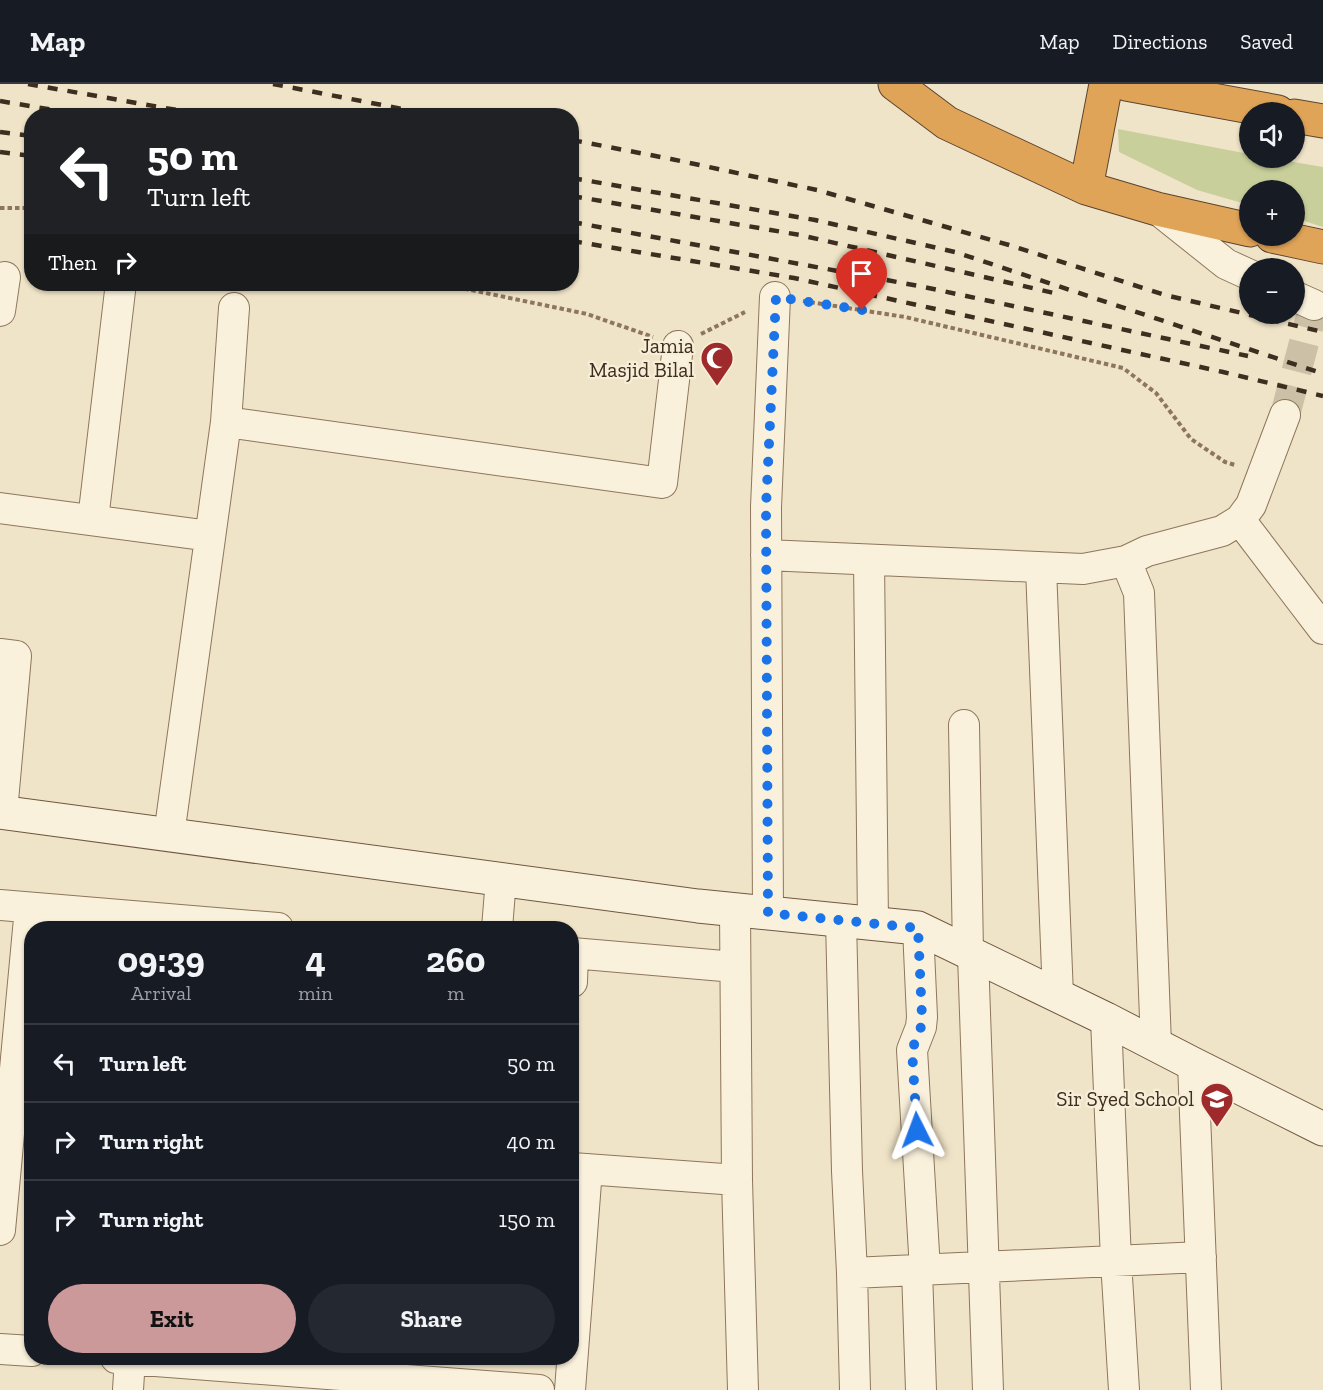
<!DOCTYPE html>
<html lang="en">
<head>
<meta charset="utf-8">
<style>
	body { margin:0; font-family:"Zilla Slab",serif; background:#242831; color:#f1f3f6; height:100vh; display:flex; flex-direction:column; font-size:22px; white-space:nowrap }
	* { box-sizing:border-box; margin:0 }
	p { font-size:20px; color:#9ea1a6 }
	.icon { flex:none; width:33px; height:33px; fill:none; stroke:currentColor; stroke-width:2; stroke-linecap:round; stroke-linejoin:round }
	.map { position:relative; flex:1; overflow:hidden }
	.sheet { position:absolute; left:24px; top:837px; width:555px; height:444px; display:flex; flex-direction:column; background:#171b24; border-radius:24px; box-shadow:0 2px 4px #0004 }
	.sheet>* { flex:none }
	.hud { position:absolute; left:24px; top:24px; width:555px; height:183px; border-radius:24px; box-shadow:0 2px 4px #0004; background:#202124; color:#fff; overflow:hidden }
	.fabs { position:absolute; left:1239px; top:18px; display:grid; gap:12px }
	.fabs a { display:grid; place-items:center; width:66px; height:66px; border-radius:50%; background:#171b24; box-shadow:0 2px 4px #0004; font-size:30px }
	.pin { position:absolute; display:grid; place-items:center; width:51px; height:51px; color:#fff; margin:-62px -26px; border-radius:50% 50% 50% 0; rotate:-45deg; box-shadow:0 0 6px #0007 }
	.pin .icon { rotate:45deg }
	.me { position:absolute; width:66px; margin:-33px; rotate:357deg; stroke-linejoin:round; filter:drop-shadow(0 0 4px #0008) }
	.turn { display:flex; align-items:center; gap:21px; height:126px; padding:0 24px; font-size:27px }
	.turn .icon { width:78px; height:78px; stroke-width:2.5 }
	.turn b { display:block; font-size:42px; line-height:51px }
	.then { display:flex; align-items:center; height:57px; padding:0 24px; background:#0003; gap:12px; font-size:22px }
	.eta { display:flex; justify-content:space-evenly; align-items:center; height:102px; text-align:center }
	.eta b { font-size:36px; font-weight:700; line-height:42px }
	.cta { display:flex; gap:12px; margin-top:auto; padding:12px 24px }
	.cta a { flex:1; height:69px; border-radius:36px; background:#cc999b; color:#111; font-size:24px; font-weight:700; line-height:69px; text-align:center }
	.cta a+a { background:#242831; color:#f1f3f6 }
	ul { padding:0; list-style:none }
	li { display:flex; align-items:center; gap:18px; height:78px; padding:0 24px; border-top:2px solid #363941 }
	li div { flex:1 }
	li b { display:block; font-size:22px }
	li em { font-style:normal }
	header { display:flex; align-items:center; gap:36px; box-sizing:border-box; height:84px; padding:0 30px; background:#171b24; border-bottom:2px solid #363941 }
	header strong { font-size:28px }
	nav { display:flex; gap:33px; margin-inline-start:auto; font-size:21px }
	.map>svg:first-child { display:block }
	.green { fill:#c9cf9b }
	.lines { fill:none; stroke-linecap:round; stroke-linejoin:round }
	.street-tunnel { stroke:#ccc0a6; stroke-width:30; stroke-dasharray:30 15; stroke-linecap:butt }
	.street-casing { stroke:#8d765c; stroke-width:32 }
	.secondary-casing { stroke:#6f573f; stroke-width:35 }
	.highway-casing { stroke:#5b4430; stroke-width:35 }
	.path { stroke:#8d765c; stroke-width:4; stroke-dasharray:4.5 3; stroke-linecap:butt }
	.street { stroke:#faf1dc; stroke-width:30 }
	.secondary { stroke:#faf1dc; stroke-width:33 }
	.highway { stroke:#e0a458; stroke-width:33 }
	.rail { stroke:#3d2e20; stroke-width:4.5; stroke-dasharray:10 10; stroke-linecap:butt }
	.route { stroke:#1a73e8; stroke-width:10; stroke-dasharray:0 18 }
	.labels { text-anchor:middle; stroke-width:4.5; stroke-linejoin:round; paint-order:stroke }
	.poi-label { font-size:21px; fill:#3d2e20; stroke:#f7eed8; text-anchor:end }
</style>
</head>
<body>
<header>
<strong>Map</strong>
<nav><a>Map</a><a>Directions</a><a>Saved</a></nav>
</header>
<div class="map">
<svg width="1323" height="1306" viewBox="0 0 1323 1306">
	<rect width="100%" height="100%" fill="#f0e4c8"/>
	<path class="green" d="M1118 45 1249 70 1250 74H1270L1323 83V143L1295 134 1294 106H1250L1249 121 1197 106 1119 68Z"/>
	<g class="lines">
		<path class="street-tunnel" d="M1285 331 1311 232"/>
		<g class="street-casing">
			<path id="street" d="M1157 125 1226 180 1250 191
				M1294 212 1314 221
				M0 227 5 193
				M226 338 662 399 678 262
				M0 424 210 452
				M93 436 120 207
				M1240 436 1323 545
				M766 471 1083 485 1126 477 1147 467 1222 447 1240 436 1251 421 1285 331
				M869 476 873 839
				M1126 477 1139 509 1156 961
				M1041 484 1058 912
				M0 570 16 572 2 728
				M964 641 968 868
				M169 751 226 338 234 224
				M0 821 278 844
				M735 826 737 1096 743 1306
				M768 829 766 423 775 213
				M841 836 847 1087 852 1189 855 1306
				M497 844 501 795
				M918 844 922 933 921 943 912 966 925 1186
				M572 869 735 883
				M973 871 988 1306
				M572 898 573 869
				M1106 935 1116 1177 1124 1306
				M1193 980 1206 1306
				M572 1084 737 1096
				M0 1146 30 824
				M917 1186 921 1306
				M852 1189 1201 1173
				M0 1265 32 1267
				M116 1274 539 1306
				M128 1306 130 1274
				M570 1306 587 1085"/>
		</g>
		<g class="secondary-casing">
			<path id="secondary" d="M0 728 698 822 918 844 1106 935 1193 980 1323 1045"/>
		</g>
		<g class="highway-casing">
			<path id="highway" d="M895 0 947 39 1086 104 1157 125 1250 146
				M1126 0 1278 28
				M1294 32 1323 37
				M1086 104 1106 0
				M1272 152 1323 163"/>
		</g>
		<path class="path" d="M0 124H32
			M442 200 587 230 653 253
			M803 217 905 233 1123 284 1156 309 1191 355 1225 378 1235 381
			M701 250 745 228"/>
		<use href="#street" class="street"/>
		<use href="#secondary" class="secondary"/>
		<use href="#highway" class="highway"/>
		<path class="rail" d="M28 0 211 32
			M273 0 439 32
			M0 17 89 32
			M0 48 32 52
			M572 56 671 75 817 106 1009 161 1165 211 1323 248
			M0 68 32 72
			M572 94 815 136 955 168 1318 288
			M572 112 800 151 1054 209
			M572 138 919 202 1248 272
			M572 157 794 194 1223 288 1323 312"/>
	</g>
	<g class="lines">
		<path class="route" d="M862 226 776 213 766 423 768 829 918 844 922 933 921 943 912 966 917 1046"/>
	</g>
	<defs>
		<g id="mosque-pin" transform="scale(1.725)"><path d="M0 17L-7.5 6A9.5 9.5 0 1 1 7.5 6Z" fill="#9e2a2b" stroke="#f7eed8"/><path d="M3.5-4.9A6 6 0 1 0 3.5 4.9A5 5 0 1 1 3.5-4.9Z" fill="#fff"/></g>
		<g id="school-pin" transform="scale(1.725)"><path d="M0 17L-7.5 6A9.5 9.5 0 1 1 7.5 6Z" fill="#9e2a2b" stroke="#f7eed8"/><path d="M0-5L7-2L0 1L-7-2ZM-4 1L0 2.5L4 1V4Q0 6-4 4Z" fill="#fff"/></g>
	</defs>
	<g fill-rule="evenodd">
		<use href="#mosque-pin" x="717" y="274"/>
		<use href="#school-pin" x="1217" y="1015"/>
	</g>
	<g class="labels">
		<g class="poi-label">
			<text x="694" y="269">Jamia<tspan x="694" dy="24">Masjid Bilal</tspan></text>
			<text x="1194" y="1022">Sir Syed School</text>
		</g>
	</g>
</svg>
<div class="fabs">
<a><svg class="icon" aria-label="sound" viewBox="0 0 24 24"><path d="M4 9h4l5-4v14l-5-4H4zM17 9q2 3 0 6"/></svg></a>
<a>+</a>
<a>−</a>
</div>
<div class="pin" style="left:862px;top:226px;background:#d93025"><svg class="icon" aria-label="arrive" viewBox="0 0 24 24"><path d="M6 21V4h12l-3 4 3 4H6"/></svg></div>
<svg class="me" style="left:917px;top:1046px" viewBox="-20 -20 40 40"><path d="M0-17L14 15 0 8-14 15z" fill="#1a73e8" stroke="#fff" stroke-width="4"/></svg>
<div class="hud">
<div class="turn"><svg class="icon" aria-label="left" viewBox="0 0 24 24"><path d="M17 20v-9H6M10 6l-5 5 5 5"/></svg><div><b>50 m</b>Turn left</div></div>
<div class="then">Then<svg class="icon" aria-label="right" viewBox="0 0 24 24"><path d="M7 20v-9h11M14 6l5 5-5 5"/></svg></div>
</div>
<section class="sheet">
<div class="eta">
<div><b>09:39</b><p>Arrival</p></div>
<div><b>4</b><p>min</p></div>
<div><b>260</b><p>m</p></div>
</div>
<ul>
<li><svg class="icon" aria-label="left" viewBox="0 0 24 24"><path d="M17 20v-9H6M10 6l-5 5 5 5"/></svg><div><b>Turn left</b></div><em>50 m</em></li>
<li><svg class="icon" aria-label="right" viewBox="0 0 24 24"><path d="M7 20v-9h11M14 6l5 5-5 5"/></svg><div><b>Turn right</b></div><em>40 m</em></li>
<li><svg class="icon" aria-label="right" viewBox="0 0 24 24"><path d="M7 20v-9h11M14 6l5 5-5 5"/></svg><div><b>Turn right</b></div><em>150 m</em></li>
</ul>
<div class="cta"><a>Exit</a><a>Share</a></div>
</section>
</div>
</body>
</html>
